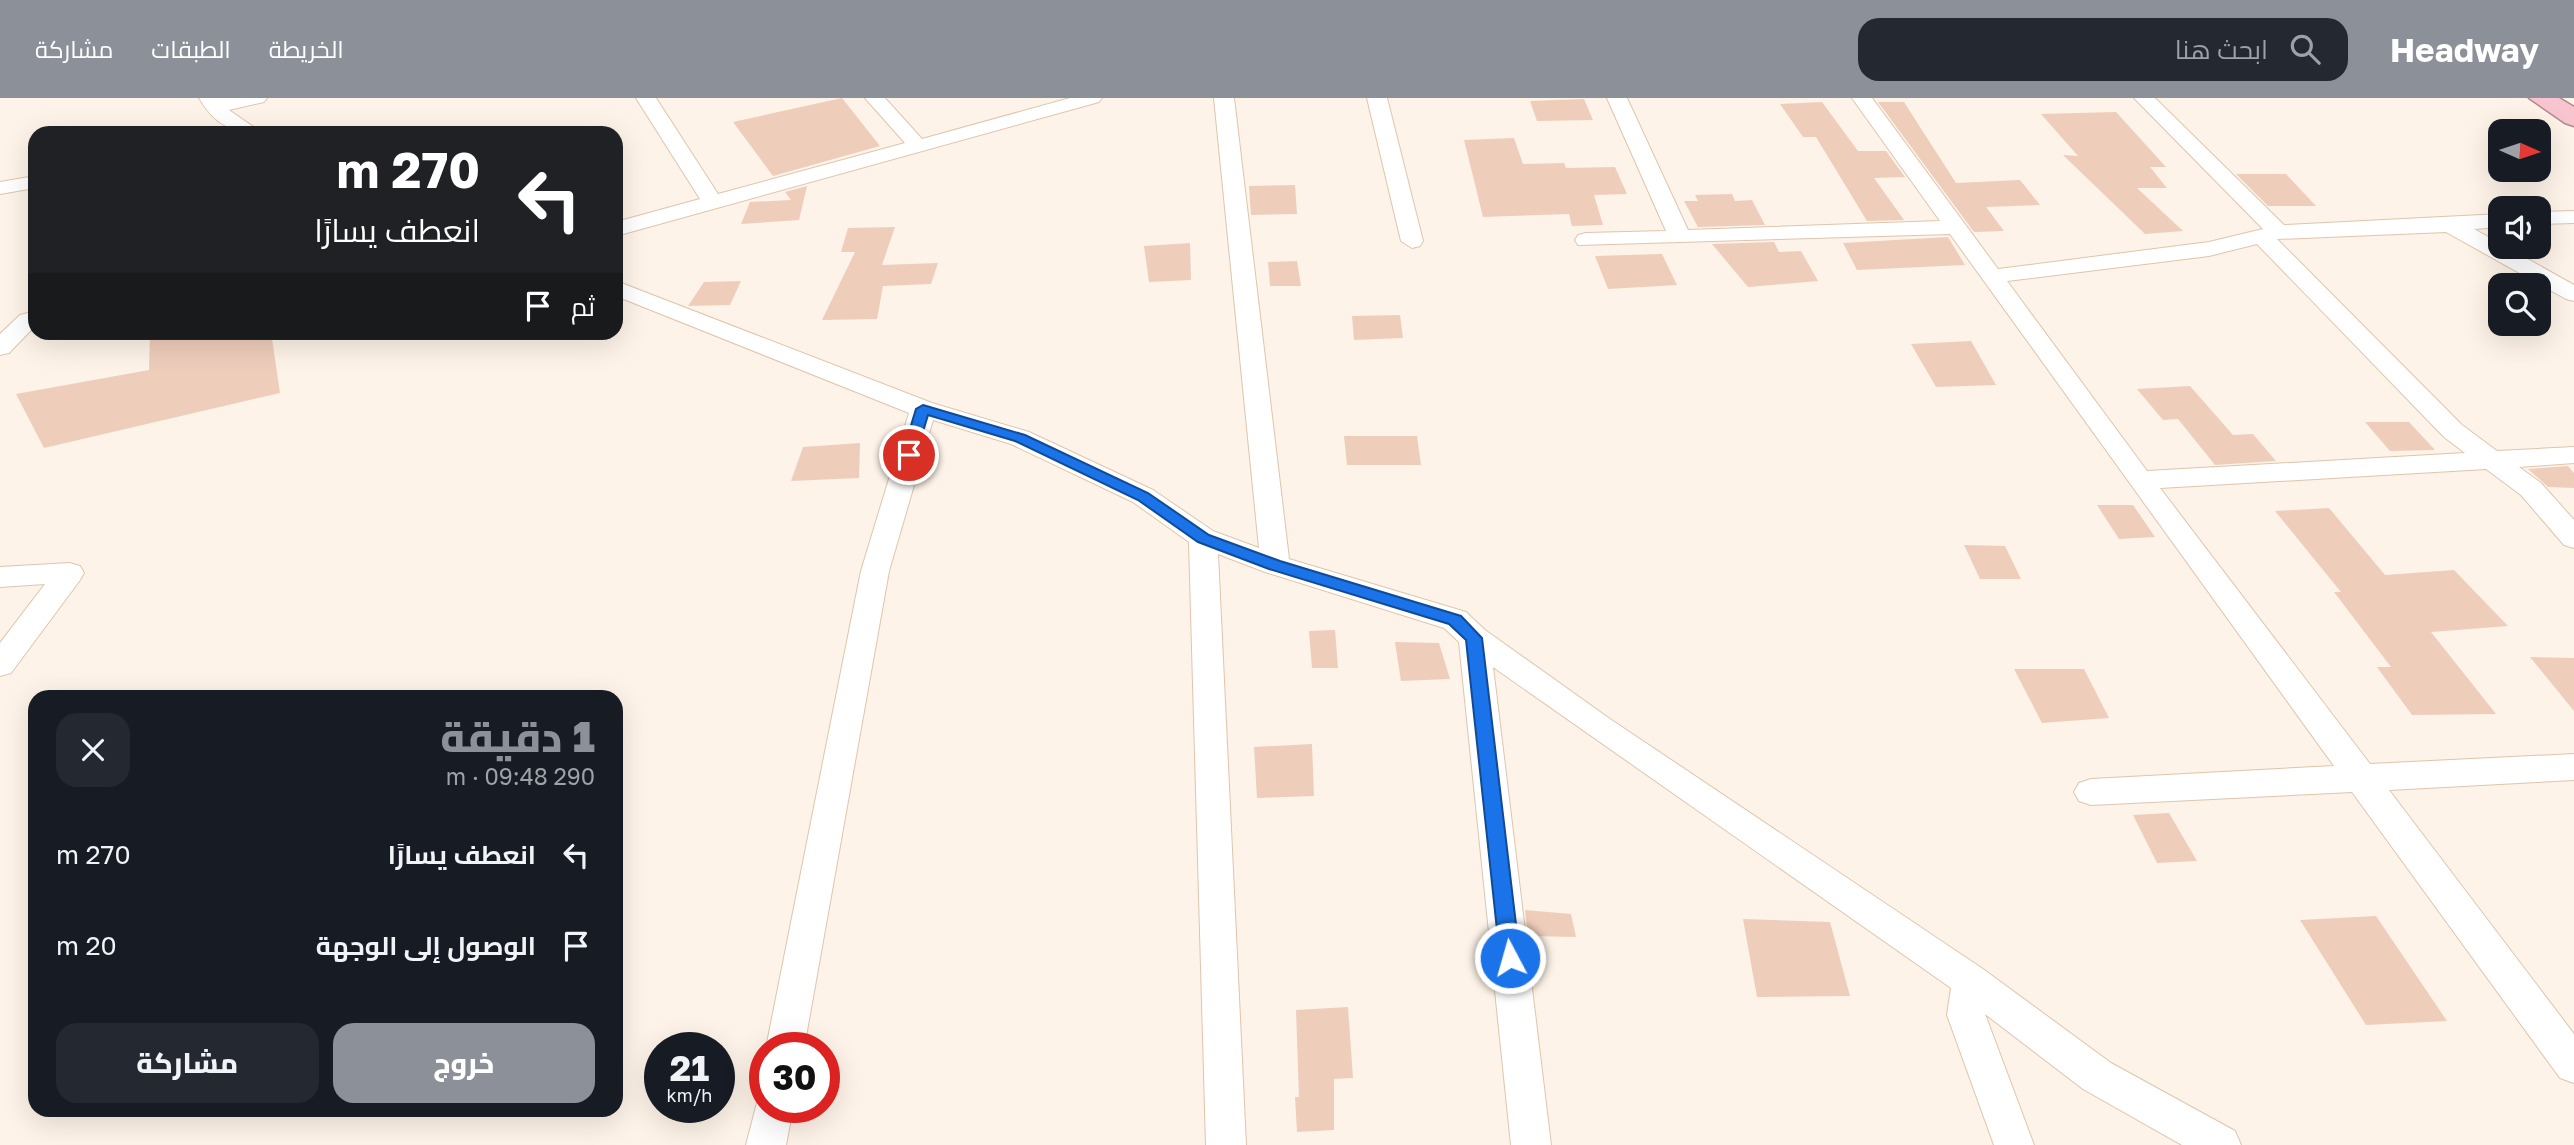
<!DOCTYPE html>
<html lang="ar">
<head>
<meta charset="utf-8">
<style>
	body { margin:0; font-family:"Golos Text",Cairo,sans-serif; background:#242831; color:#f1f3f6; direction:rtl; height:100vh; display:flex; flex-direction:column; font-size:26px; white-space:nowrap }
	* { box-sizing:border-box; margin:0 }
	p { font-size:23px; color:#9ea1a6 }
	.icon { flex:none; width:38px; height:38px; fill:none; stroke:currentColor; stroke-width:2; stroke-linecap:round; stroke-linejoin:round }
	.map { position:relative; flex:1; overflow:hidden; direction:ltr }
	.side { position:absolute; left:28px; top:592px; width:595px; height:427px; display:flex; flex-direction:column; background:#171b24; border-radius:21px; box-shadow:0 7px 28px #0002; direction:rtl }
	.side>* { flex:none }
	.top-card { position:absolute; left:28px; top:28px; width:595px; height:214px; border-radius:21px; box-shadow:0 7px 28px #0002; direction:rtl; background:#202124; color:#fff; overflow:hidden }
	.needle { width:46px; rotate:93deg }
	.controls { position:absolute; left:2488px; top:21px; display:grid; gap:14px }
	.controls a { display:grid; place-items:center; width:63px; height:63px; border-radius:14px; background:#171b24; box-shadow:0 7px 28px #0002; font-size:35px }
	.speed { position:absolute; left:644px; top:934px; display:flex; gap:14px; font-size:35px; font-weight:700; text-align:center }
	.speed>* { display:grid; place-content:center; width:91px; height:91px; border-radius:50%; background:#171b24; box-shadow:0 7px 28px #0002; line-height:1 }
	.speed small { font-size:18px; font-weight:400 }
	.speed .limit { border:10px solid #d22; background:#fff; color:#111 }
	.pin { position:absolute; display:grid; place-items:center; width:60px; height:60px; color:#fff; margin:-30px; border:4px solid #fff; border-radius:50%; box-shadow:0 2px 7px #0007 }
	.me { position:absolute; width:77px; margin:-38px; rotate:354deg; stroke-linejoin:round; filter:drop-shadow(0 0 5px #0008) }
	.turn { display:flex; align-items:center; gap:24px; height:147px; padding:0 28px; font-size:32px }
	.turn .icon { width:91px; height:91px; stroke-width:2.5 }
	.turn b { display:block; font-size:49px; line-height:60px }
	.then { display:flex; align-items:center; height:66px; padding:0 28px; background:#0003; gap:14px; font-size:26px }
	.round { display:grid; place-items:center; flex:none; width:74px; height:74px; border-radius:21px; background:#242831 }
	.head { display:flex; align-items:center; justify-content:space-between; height:119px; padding:0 28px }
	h1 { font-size:42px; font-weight:800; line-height:52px; color:#8c9099 }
	.action { display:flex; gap:14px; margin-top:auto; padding:14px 28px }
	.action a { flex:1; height:80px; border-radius:21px; background:#8c9099; color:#fff; font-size:28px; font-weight:800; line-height:80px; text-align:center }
	.action a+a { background:#242831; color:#f1f3f6 }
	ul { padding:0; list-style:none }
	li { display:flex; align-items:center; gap:21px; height:91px; padding:0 28px }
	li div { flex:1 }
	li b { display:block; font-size:26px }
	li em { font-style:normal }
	header { display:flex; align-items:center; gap:42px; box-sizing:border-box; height:98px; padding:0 35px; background:#8c9099; color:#fff }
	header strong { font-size:33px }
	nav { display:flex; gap:38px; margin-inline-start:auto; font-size:24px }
	.search { width:490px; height:63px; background:#242831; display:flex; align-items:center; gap:18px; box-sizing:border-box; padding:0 24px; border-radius:21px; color:#9ea1a6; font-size:26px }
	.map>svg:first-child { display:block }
	.building { fill:#efcdbb }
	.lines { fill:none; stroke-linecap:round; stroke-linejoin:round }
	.minor-casing { stroke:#dfc5ab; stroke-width:2 }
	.highway-casing { stroke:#ae8a8e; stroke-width:3 }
	.minor { fill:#fff; fill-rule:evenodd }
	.highway { fill:#f8c4d0; fill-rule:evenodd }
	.route { fill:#1a73e8; stroke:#114b97; stroke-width:2 }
</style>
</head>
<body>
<header>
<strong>Headway</strong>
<div class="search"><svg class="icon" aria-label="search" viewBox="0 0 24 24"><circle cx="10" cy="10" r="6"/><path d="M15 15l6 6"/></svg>ابحث هنا</div>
<nav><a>الخريطة</a><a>الطبقات</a><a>مشاركة</a></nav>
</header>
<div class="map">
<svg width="2574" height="1047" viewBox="0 0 2574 1047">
	<rect width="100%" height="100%" fill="#fdf3e8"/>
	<path class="building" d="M842 0 880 48 773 78 733 24Z
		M1584 1 1593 22 1537 23 1530 3Z
		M1822 4 1858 53H1886L1905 79 1874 80 1904 122 1867 123 1816 39H1803L1780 6Z
		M1878 4H1904L1956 85 2020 82 2040 107 1986 109 2004 133 1974 134Z
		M2116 14 2166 69H2150L2167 90H2137L2183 133 2145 136 2063 57 2078 58 2041 16Z
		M1514 40 1523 66 1564 65 1566 70 1615 69 1627 96 1594 97 1603 127 1572 128 1569 116 1483 119 1464 42Z
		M2236 76H2286L2316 108H2268Z
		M1295 87 1297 116 1251 117 1249 88Z
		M807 88 799 122 741 126 750 104 791 102 785 94Z
		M1732 96 1735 103 1752 102 1765 127 1698 129 1684 103H1698L1695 97Z
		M895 129 882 167 938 165 931 186 883 188 877 221 822 222 855 154H841L848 130Z
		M1948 139 1965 167 1857 172 1843 145Z
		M1774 144 1779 154 1801 153 1818 183 1748 189 1712 146Z
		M1190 145 1191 182 1149 184 1144 148Z
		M1662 156 1677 187 1608 191 1595 158Z
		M1297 163 1301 188H1270L1268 164Z
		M741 183 730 207 688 208 704 184Z
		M1400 217 1403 240 1354 242 1352 218Z
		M150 234H271L280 295 44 350 16 296 149 272Z
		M1971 243 1996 287 1936 289 1911 246Z
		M2190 288 2233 337 2253 336 2276 363 2215 367 2178 321 2163 322 2137 291Z
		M2365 324H2409L2435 352 2390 353Z
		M1344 338H1417L1421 367H1347Z
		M860 345 859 380 791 383 803 349Z
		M2568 368 2574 375V390L2548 389 2528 371Z
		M2097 407H2133L2155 439 2119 441Z
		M2329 410 2385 477 2454 472 2508 528 2431 534 2496 616 2412 617 2377 569H2391L2334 494H2341L2275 413Z
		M1964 447 2005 448 2021 481H1980Z
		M1335 532 1338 570H1312L1309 533Z
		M1395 544 1439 545 1450 581 1401 583Z
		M2530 559 2574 560V613Z
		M2014 571H2084L2109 620 2042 625Z
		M1312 646 1314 698 1257 700 1254 649Z
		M2169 715 2197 763 2157 765 2133 717Z
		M1525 812 1571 816 1576 839 1528 838Z
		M2376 818 2447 923 2366 927 2300 822Z
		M1743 821 1830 824 1850 898 1757 899Z
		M1348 909 1353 980 1334 981V1032L1297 1034 1295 999H1299L1296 912Z"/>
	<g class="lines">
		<g class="minor-casing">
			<path id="minor" d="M199 0H267L264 4 229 12 262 35C232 35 215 27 199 0Z
				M636 0H656L718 96 905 45 865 0H885L922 41 1070 0H1102L1099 4 616 138V124L700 101Z
				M1214 0H1234L1289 461 1466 514 1485 532 1610 621 1983 871 2111 965 2235 1033 2241 1047H2182L2083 991 1985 916 2034 1047H1994L1947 917 1951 890 1493 569 1551 1047H1511L1459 544 1444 530 1265 474 1218 456 1246 1047H1206L1189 444 1133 404 1011 346 933 322 889 473 804 950H766L861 473 909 315 616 198V183L932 305 1029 334 1153 392 1213 433 1259 450Z
				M1367 0H1387L1423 143 1420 148 1412 150 1401 143Z
				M1607 0H1627L1688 132 1940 123 1852 0H1872L1998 171 2209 144 2263 131 2134 0H2155L2284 127 2501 116V129L2474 131 2574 187V203L2566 201 2446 134 2277 141 2462 327 2497 353 2574 349V365L2519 369 2541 385 2574 422V450L2564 447 2521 397 2486 371 2160 390 2370 666 2574 656V682L2389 692 2574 936V985L2560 980 2352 694 2091 707 2079 703 2074 694 2079 685 2091 681 2334 668 1950 136 1578 147 1575 142 1578 137 1586 135 1666 133ZM2257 146 2444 339 2465 355 2147 373 2007 183 2209 158Z
				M35 78V90L0 96V84Z
				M2574 113V125L2539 126V114Z
				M28 215 35 217V228L9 255 0 257V236L20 217Z
				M70 465 80 468 84 475 80 482 11 575 0 578V545L45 486 0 489V469Z
				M765 994V1010H793L786 1047H746L759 997Z"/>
		</g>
		<g class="highway-casing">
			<path id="highway" d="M2529 0H2559L2574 9V28L2565 25Z"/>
		</g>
		<use href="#minor" class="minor"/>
		<use href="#highway" class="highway"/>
	</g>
	<path class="route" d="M923 307 1025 337 1148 395 1209 437 1280 463 1461 518 1482 540 1520 860 1517 866 1510 869 1503 866 1500 860 1466 542 1449 526 1269 471 1198 444 1138 402 1015 343 928 317 916 357 914 360H904L902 357 916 311Z"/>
</svg>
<div class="controls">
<a><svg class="needle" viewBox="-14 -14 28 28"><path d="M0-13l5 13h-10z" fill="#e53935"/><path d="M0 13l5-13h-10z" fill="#9ea1a6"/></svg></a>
<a><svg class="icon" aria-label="sound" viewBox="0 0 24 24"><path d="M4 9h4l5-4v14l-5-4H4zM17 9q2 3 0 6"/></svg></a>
<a><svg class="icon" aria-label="search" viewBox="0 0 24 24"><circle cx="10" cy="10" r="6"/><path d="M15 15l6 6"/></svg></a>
</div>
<div class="speed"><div>21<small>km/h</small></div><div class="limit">30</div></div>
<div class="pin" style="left:909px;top:357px;background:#d93025"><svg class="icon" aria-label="arrive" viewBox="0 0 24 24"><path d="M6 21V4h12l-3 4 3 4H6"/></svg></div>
<svg class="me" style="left:1510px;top:860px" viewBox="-20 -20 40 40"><circle r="17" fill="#1a73e8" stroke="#fff" stroke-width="3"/><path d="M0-11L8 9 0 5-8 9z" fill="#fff"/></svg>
<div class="top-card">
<div class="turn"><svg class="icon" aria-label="left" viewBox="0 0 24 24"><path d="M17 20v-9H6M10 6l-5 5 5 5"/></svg><div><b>270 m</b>انعطف يسارًا</div></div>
<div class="then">ثم<svg class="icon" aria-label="arrive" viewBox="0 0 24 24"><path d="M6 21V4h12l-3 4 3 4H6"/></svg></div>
</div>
<section class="side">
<div class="head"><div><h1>1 دقيقة</h1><p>290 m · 09:48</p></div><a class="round"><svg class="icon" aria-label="close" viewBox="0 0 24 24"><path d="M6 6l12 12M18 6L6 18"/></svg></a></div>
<ul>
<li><svg class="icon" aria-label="left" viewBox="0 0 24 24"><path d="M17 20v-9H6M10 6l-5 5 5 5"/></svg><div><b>انعطف يسارًا</b></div><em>270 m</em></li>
<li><svg class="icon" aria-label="arrive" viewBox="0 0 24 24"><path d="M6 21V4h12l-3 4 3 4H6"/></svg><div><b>الوصول إلى الوجهة</b></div><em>20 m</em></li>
</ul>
<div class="action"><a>خروج</a><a>مشاركة</a></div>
</section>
</div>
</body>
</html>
